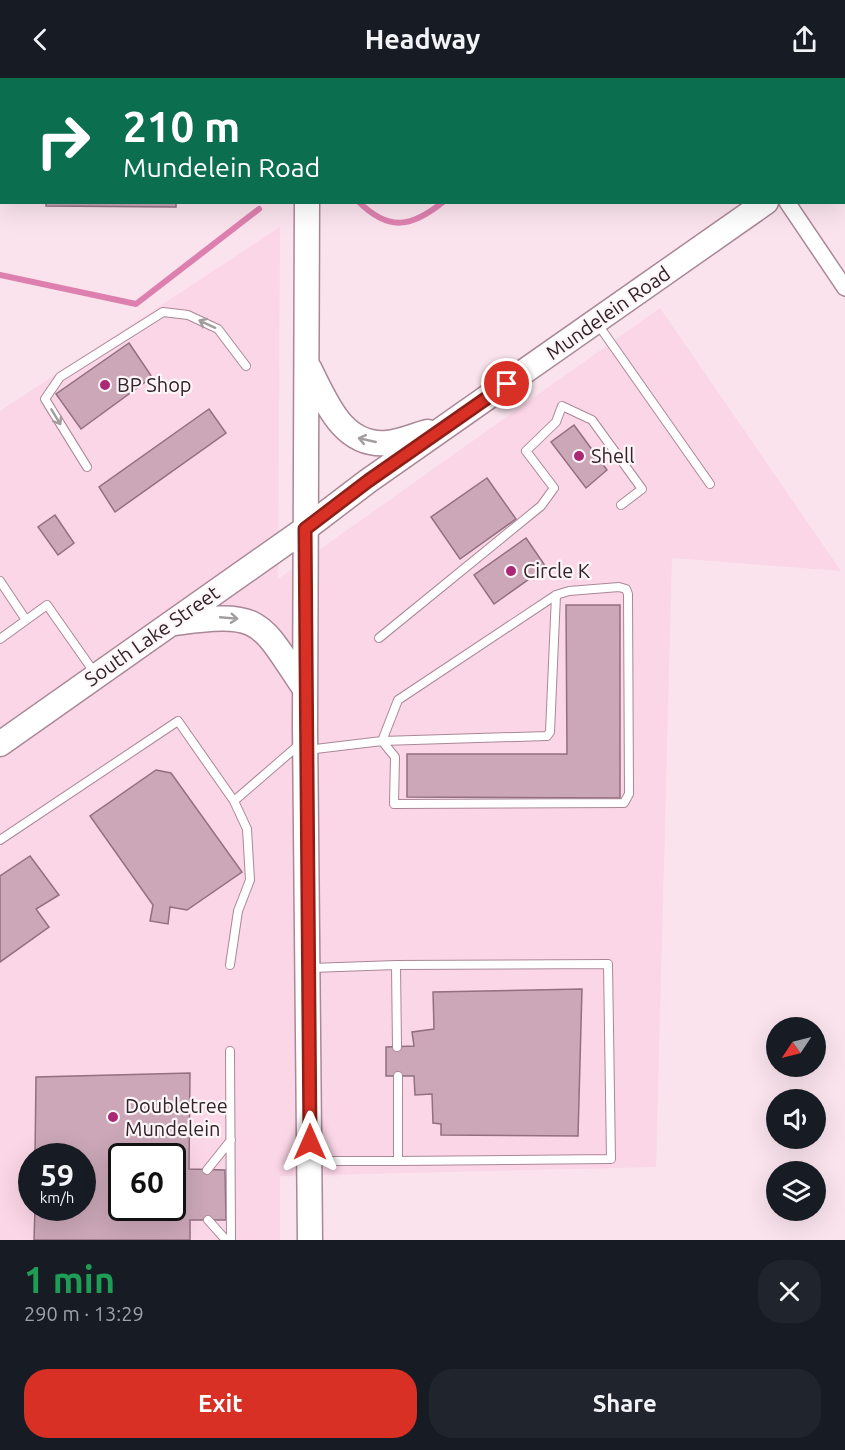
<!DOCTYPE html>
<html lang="en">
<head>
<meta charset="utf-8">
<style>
	body { margin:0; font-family:Ubuntu,sans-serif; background:#20242c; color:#f1f3f6; height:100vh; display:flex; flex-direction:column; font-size:22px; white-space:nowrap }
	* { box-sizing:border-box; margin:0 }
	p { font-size:20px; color:#9ea1a6 }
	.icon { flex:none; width:33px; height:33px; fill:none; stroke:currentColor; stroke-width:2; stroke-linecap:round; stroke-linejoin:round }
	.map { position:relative; height:1162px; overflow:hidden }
	.sheet { display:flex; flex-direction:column; background:#171b24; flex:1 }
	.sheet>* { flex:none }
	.banner { position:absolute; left:0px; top:0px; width:846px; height:126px; box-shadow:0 6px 24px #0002; background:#0b6e4f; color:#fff; overflow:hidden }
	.needle { width:39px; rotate:235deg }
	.buttons { position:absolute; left:766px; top:939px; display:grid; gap:12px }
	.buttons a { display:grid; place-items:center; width:60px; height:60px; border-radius:50%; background:#171b24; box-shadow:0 6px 24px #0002; font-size:30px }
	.speed { position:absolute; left:18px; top:1065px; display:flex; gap:12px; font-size:30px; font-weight:700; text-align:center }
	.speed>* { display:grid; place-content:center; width:78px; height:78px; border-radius:50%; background:#171b24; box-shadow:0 6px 24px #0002; line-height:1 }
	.speed small { font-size:15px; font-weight:400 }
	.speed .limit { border:3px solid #111; border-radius:9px; background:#fff; color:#111 }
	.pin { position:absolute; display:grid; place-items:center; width:51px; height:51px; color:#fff; margin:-26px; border:3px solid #fff; border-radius:50%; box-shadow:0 2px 6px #0007 }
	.me { position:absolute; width:66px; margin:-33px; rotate:0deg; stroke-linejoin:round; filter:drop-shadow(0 0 4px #0008) }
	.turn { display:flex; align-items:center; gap:21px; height:126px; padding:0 24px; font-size:27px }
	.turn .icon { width:78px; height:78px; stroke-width:2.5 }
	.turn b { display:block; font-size:42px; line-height:51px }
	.round { display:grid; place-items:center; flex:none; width:63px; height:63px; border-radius:24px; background:#20242c }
	.headline { display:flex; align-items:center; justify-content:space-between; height:102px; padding:0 24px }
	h1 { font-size:36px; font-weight:600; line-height:45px; color:#1e9e55 }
	.action { display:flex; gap:12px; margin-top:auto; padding:12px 24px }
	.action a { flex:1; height:69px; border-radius:24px; background:#d93025; color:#fff; font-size:24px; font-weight:600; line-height:69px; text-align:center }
	.action a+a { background:#20242c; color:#f1f3f6 }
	header { display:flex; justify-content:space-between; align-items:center; height:78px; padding:0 24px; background:#171b24; font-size:27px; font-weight:600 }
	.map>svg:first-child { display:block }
	.built { fill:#fbd6e6; fill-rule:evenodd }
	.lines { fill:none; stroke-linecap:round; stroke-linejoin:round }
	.stream { stroke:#de80af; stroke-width:6 }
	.building { fill:#cba7b7; stroke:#927080; stroke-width:1.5; fill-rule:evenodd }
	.service-casing { stroke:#aa8797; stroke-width:10 }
	.minor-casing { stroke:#aa8797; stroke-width:18 }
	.primary-casing { stroke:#aa8797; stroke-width:27 }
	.service { stroke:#fff; stroke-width:8 }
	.minor { stroke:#fff; stroke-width:15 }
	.primary { stroke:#fff; stroke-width:24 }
	.oneway { stroke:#a29c9f }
	.route-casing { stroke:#8d1f18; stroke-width:15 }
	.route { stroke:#d93025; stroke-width:10 }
	.poi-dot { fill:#aa2875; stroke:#fdf5f8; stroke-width:2 }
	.labels { text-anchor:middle; stroke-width:4.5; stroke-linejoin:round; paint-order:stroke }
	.street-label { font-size:20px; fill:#312329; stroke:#fdf5f8 }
	.poi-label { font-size:20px; fill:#312329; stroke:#fdf5f8; text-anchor:start }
</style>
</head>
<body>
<header><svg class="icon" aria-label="back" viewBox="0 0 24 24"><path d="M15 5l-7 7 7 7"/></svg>Headway<svg class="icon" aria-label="share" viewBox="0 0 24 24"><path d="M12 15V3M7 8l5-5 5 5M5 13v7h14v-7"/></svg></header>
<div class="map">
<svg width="845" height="1162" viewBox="0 0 845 1162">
	<rect width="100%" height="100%" fill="#fae3ed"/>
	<path class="built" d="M280 149 278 501 660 230 841 493 672 480 656 1089 280 1098V1162H0V333ZM32 1078H82V1130H32ZM122 1078H172V1130H122Z"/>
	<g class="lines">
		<path class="stream" d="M544 2V0
			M359 124C389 154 412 149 443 124
			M0 197 136 226 259 131"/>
	</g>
	<path class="building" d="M47 0H187V2H47Z
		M710 0H756L757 1 708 2Z
		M46 124H176V129L46 128Z
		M129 265 152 299 81 351 56 316Z
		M209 331 226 355 115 434 99 409Z
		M574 347 607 392 586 410 551 364Z
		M487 400 516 441 460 481 431 439Z
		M55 437 74 465 58 477 38 449Z
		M526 460 546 489 494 526 474 497Z
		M566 527H620V720L407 719V676H567Z
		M156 692 171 695 242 794 187 832 170 829 168 846 150 843 153 827 90 738Z
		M30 778 59 817 36 831 49 849 0 884V798Z
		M582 911 578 1058 441 1057V1046L433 1045 432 1016 415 1017 414 998H386V969L414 968 412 954 434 951 433 914Z
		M190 995 189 1091 225 1092 226 1142H190V1162H34L35 1130H82V1078H35L36 999ZM122 1078H172V1130H122Z"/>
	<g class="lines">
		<g class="service-casing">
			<path id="service" d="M636 2 638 0
				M819 2 821 0
				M597 245 710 406
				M87 389 45 321 60 299 163 234 188 237 218 251 246 288
				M0 503 26 542
				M379 560 541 428 554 410 526 373 556 344 562 328 592 342 642 411 621 427
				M0 561 47 527 94 594
				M307 672 382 663 395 679 394 726 624 725 629 716 628 516 626 511 619 509 569 513 556 517 398 622 382 663 547 658 550 654 556 517
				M234 723 301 665
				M0 762 178 643 234 723 247 751 250 802 238 833 230 887
				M396 887 608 886 611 1081 398 1083
				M311 890 396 887 397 969
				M230 973 231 1162
				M311 1083H398V998
				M207 1092 231 1062
				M208 1142 226 1162"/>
		</g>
		<g class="minor-casing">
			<path id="minor" d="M787 124 845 210"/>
		</g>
		<g class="primary-casing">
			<path id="primary" d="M308 0V2
				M844 69H845
				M307 124 305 649 310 1162
				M309 290C326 323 342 369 387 365 401 364 415 357 428 354
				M174 545C262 533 258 541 305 611
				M0 666 305 451 368 403 766 124"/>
		</g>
		<use href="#service" class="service"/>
		<use href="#minor" class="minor"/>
		<use href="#primary" class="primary"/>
	</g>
	<defs><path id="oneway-shaft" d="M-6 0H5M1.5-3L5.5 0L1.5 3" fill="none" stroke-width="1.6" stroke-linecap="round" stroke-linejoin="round" transform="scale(1.5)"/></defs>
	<g class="oneway">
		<use href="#oneway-shaft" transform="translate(207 246) rotate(-155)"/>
		<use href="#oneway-shaft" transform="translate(56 339) rotate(59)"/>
		<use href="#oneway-shaft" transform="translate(367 362) rotate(-167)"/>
		<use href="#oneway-shaft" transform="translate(229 540) rotate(5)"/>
	</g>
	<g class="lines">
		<g class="route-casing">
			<path id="route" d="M310 1064 305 451 368 403 507 306"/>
		</g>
		<use href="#route" class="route"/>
	</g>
	<g class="poi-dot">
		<circle cx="105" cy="307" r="6"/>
		<circle cx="579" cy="378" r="6"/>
		<circle cx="511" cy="493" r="6"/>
		<circle cx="113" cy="1039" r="6"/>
	</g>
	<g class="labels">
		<g class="street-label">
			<text transform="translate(608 235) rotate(-35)" y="7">Mundelein Road</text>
			<text transform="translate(152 558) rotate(-35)" y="7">South Lake Street</text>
		</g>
		<g class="poi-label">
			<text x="117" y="314">BP Shop</text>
			<text x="591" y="385">Shell</text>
			<text x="523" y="500">Circle K</text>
			<text x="125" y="1035">Doubletree<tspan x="125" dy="23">Mundelein</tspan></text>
		</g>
	</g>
</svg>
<div class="buttons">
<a><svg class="needle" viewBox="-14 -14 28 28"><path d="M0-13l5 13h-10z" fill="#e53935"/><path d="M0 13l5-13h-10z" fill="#9ea1a6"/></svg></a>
<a><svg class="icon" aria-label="sound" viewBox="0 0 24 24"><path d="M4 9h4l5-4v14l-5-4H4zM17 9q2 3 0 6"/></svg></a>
<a><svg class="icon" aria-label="layers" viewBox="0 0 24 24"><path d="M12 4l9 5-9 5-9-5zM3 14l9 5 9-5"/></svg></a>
</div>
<div class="speed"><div>59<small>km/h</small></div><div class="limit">60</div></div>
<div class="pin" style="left:507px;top:306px;background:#d93025"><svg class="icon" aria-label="arrive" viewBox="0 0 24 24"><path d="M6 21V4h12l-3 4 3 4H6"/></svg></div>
<svg class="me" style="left:310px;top:1064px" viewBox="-20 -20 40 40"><path d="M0-17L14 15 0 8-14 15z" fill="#d93025" stroke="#fff" stroke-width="4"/></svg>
<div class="banner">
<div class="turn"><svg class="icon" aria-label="right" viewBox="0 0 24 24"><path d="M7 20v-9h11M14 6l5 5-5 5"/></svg><div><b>210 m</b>Mundelein Road</div></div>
</div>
</div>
<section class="sheet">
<div class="headline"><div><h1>1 min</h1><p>290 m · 13:29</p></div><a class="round"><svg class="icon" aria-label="close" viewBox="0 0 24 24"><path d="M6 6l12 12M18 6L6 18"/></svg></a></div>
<div class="action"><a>Exit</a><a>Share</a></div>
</section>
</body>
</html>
